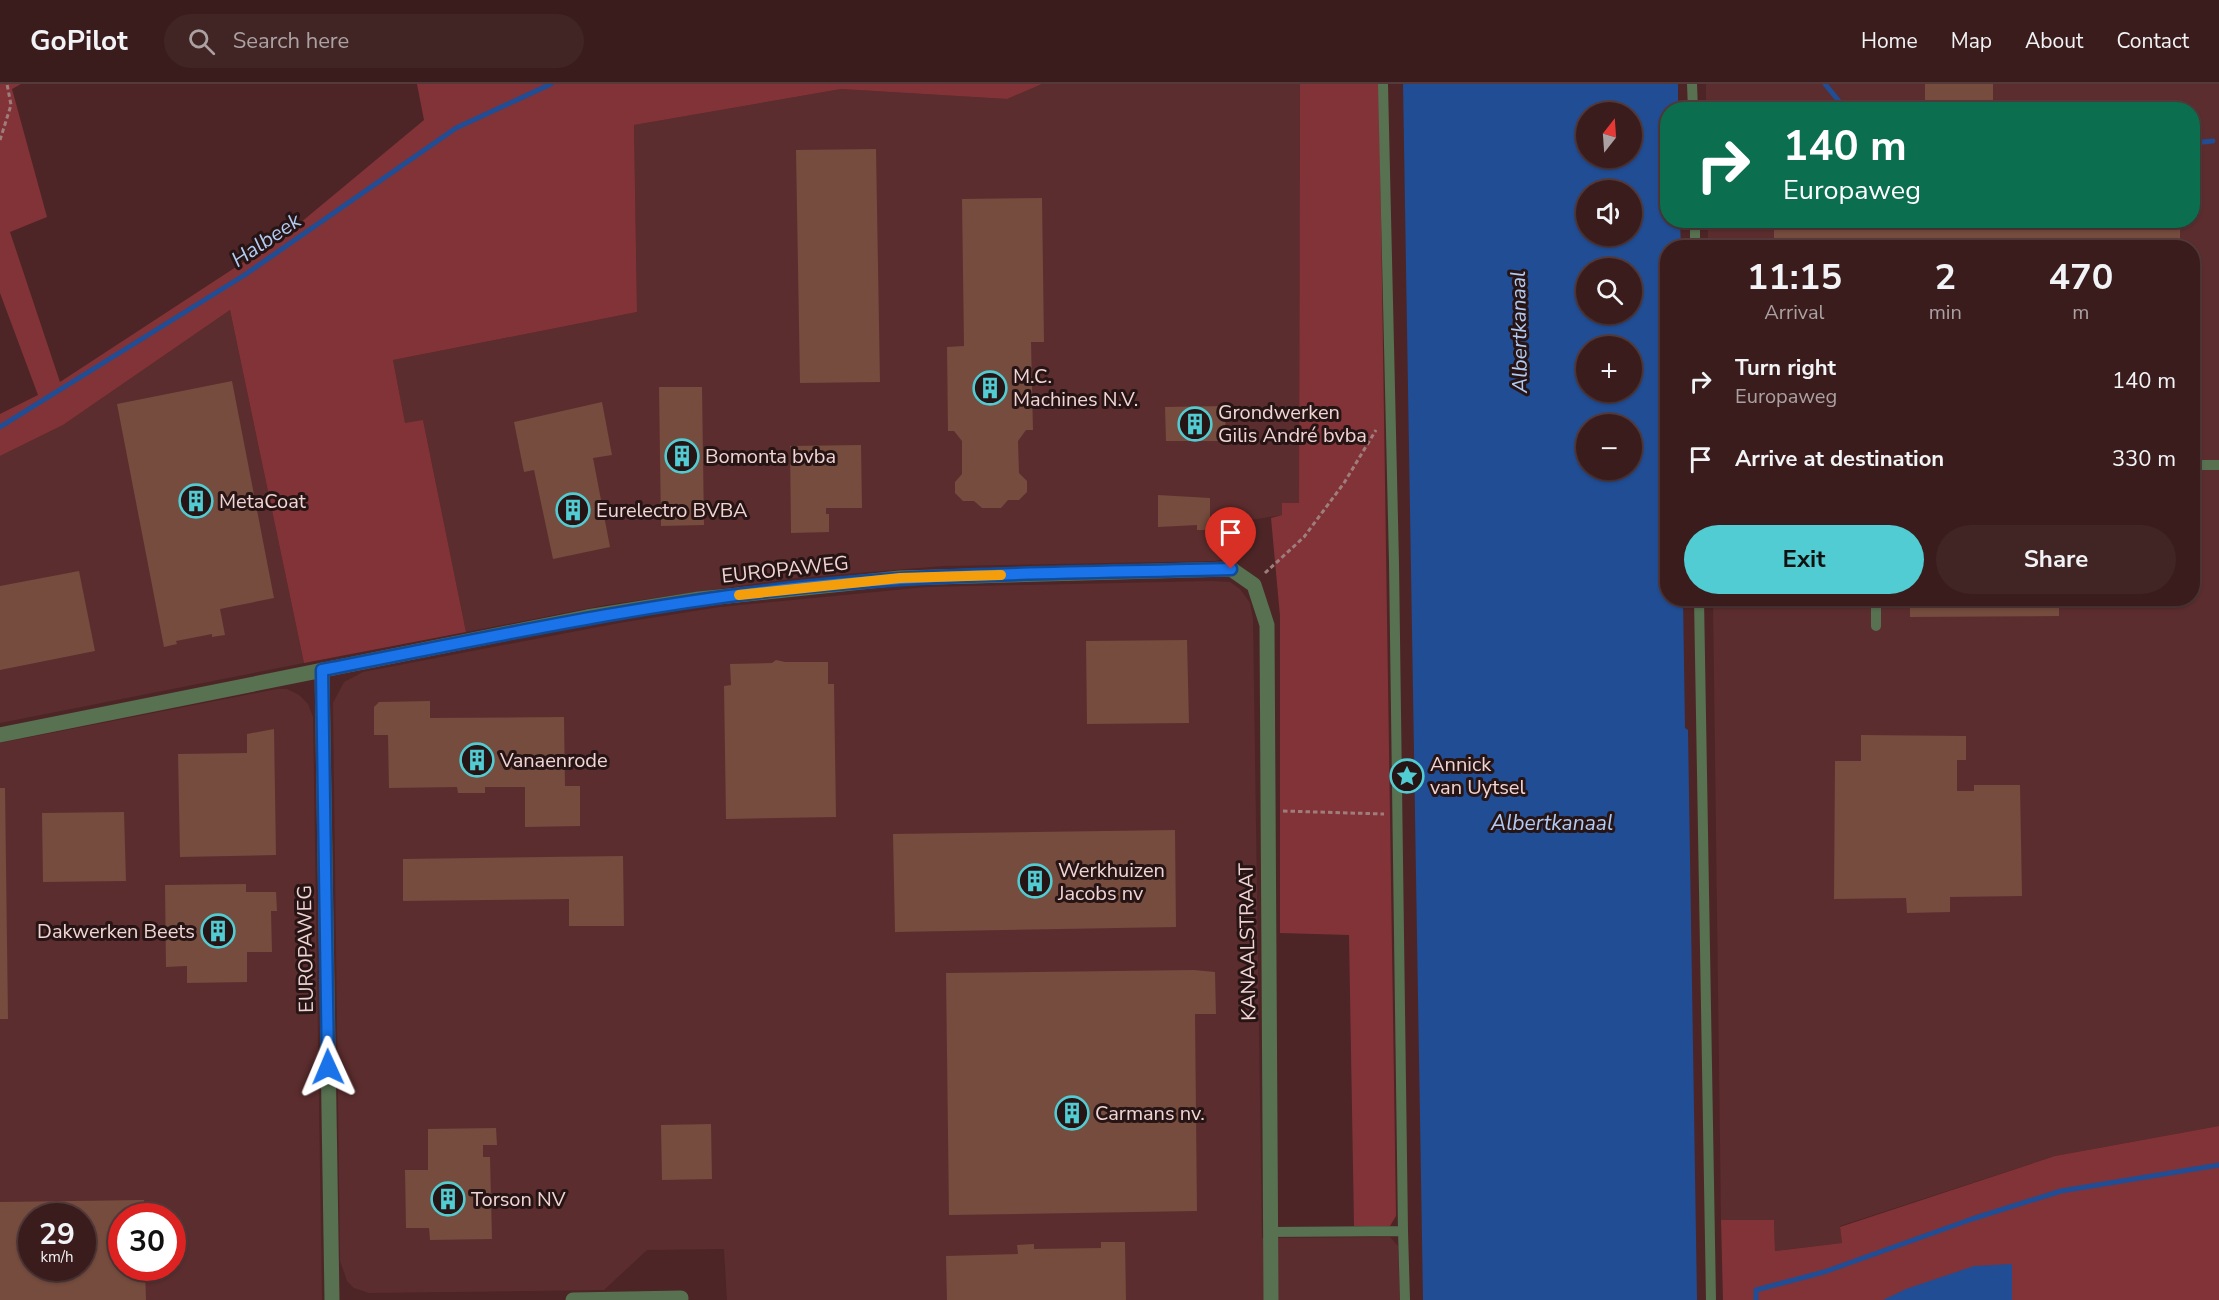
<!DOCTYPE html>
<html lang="en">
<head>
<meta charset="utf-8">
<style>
	body { margin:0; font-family:"Nunito Sans",sans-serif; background:#412525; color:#f1f3f6; height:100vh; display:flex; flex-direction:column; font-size:22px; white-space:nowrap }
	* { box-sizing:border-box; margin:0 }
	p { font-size:20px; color:#aba1a3 }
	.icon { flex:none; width:33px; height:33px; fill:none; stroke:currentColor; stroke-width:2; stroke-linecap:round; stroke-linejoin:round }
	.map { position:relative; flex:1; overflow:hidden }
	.panel { position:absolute; left:1660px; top:156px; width:540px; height:366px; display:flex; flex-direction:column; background:#3a1c1c; border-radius:24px; box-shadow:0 2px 4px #0004,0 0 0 2px #543a3b }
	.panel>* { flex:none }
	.guide { position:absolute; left:1660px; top:18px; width:540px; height:126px; border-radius:24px; box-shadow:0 2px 4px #0004,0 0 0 2px #543a3b; background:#0b6e4f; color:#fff; overflow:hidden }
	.needle { width:39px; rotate:17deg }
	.tools { position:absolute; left:1576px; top:18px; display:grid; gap:12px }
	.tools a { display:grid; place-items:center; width:66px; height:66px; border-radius:50%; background:#3a1c1c; box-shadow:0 2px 4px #0004,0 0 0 2px #543a3b; font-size:30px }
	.speed { position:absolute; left:18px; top:1119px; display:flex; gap:12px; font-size:30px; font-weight:700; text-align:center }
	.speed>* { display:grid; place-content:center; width:78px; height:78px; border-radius:50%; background:#3a1c1c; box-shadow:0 2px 4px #0004,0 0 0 2px #543a3b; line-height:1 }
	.speed small { font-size:15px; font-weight:400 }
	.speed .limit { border:9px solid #d22; background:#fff; color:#111 }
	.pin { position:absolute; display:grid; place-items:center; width:51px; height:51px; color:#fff; margin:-62px -26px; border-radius:50% 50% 50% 0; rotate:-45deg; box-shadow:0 0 6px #0007 }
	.pin .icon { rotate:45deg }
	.me { position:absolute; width:66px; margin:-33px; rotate:359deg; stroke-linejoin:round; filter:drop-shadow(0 0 4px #0008) }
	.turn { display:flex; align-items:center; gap:21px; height:126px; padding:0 24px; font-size:27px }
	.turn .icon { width:78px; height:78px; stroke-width:2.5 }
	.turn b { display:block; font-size:42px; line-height:51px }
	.eta { display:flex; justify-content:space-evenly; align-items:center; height:102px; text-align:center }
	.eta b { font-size:36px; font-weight:700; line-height:42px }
	.action { display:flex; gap:12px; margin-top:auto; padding:12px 24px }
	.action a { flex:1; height:69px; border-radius:36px; background:#51ccd2; color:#111; font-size:24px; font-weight:700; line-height:69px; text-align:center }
	.action a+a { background:#412525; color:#f1f3f6 }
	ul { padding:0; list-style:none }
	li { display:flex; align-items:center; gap:18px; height:78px; padding:0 24px }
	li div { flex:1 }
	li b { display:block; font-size:22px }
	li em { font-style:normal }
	header { display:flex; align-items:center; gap:36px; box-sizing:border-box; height:84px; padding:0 30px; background:#3a1c1c; border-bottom:2px solid #543a3b }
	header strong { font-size:28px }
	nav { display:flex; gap:33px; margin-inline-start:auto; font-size:21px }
	.search { width:420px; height:54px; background:#412525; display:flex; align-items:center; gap:15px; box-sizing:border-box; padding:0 21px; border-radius:33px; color:#aba1a3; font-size:22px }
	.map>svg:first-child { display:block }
	.built { fill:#5c2d2e; fill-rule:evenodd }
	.green { fill:#823337 }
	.water { fill:#214d94; fill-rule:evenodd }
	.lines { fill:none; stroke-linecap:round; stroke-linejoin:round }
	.stream { stroke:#214d94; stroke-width:5 }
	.building { fill:#754c3e; fill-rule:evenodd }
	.path { stroke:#9f7d7d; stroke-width:3; stroke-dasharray:4.5 3; stroke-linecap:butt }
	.lane { stroke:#577151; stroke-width:10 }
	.street { stroke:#577151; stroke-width:15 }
	.route-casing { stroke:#114b97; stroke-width:15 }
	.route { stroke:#1a73e8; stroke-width:10 }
	.slow { stroke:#f59e0b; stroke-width:10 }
	.labels { text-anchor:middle; stroke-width:6; stroke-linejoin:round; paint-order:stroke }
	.poi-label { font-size:20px; fill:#f0d5d4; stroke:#271414; text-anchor:start }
	.street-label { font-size:20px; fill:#f0d5d4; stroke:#271414 }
	.water-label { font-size:21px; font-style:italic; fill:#b2cbf3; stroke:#271414 }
</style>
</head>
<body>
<header>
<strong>GoPilot</strong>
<div class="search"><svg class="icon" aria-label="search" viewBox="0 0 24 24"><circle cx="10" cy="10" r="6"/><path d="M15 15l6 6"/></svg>Search here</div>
<nav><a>Home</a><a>Map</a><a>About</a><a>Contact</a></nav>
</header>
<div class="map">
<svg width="2219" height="1216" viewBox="0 0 2219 1216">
	<rect width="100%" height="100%" fill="#4d2526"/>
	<path class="built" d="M1042 0H1300L1299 420H1282V431L1251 436 1250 449 1243 462 1229 473 1216 477 943 482 796 494 606 521 466 548 423 336 405 340 393 276 637 228 634 41 841 5 1007 15Z
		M1706 0H2219V1042L2055 1072 1840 1142 1842 1159 1775 1167 1774 1137 1721 1136 1713 515 2193 514V164L1708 163V137L2193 136V26L1706 25Z
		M230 226 304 579 0 639V372L63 341Z
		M1212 497 1230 498 1240 505 1250 519 1253 535 1262 1154 1390 1153 1398 1162 1400 1216H727L724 1165 647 1166 604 1206 369 1209 354 1204 347 1197 340 1177 333 619 344 598 363 588 619 539 720 523 927 503Z
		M277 605H287L299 611 308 620 313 633 322 1216H0V659ZM32 1132H82V1184H32ZM122 1132H172V1184H122Z"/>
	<path class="green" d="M0 0H21L12 5 47 133 10 148 60 298 288 149 424 36 417 0H1042L1007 15 841 5 634 41 637 228 393 276 405 339 423 336 466 548 304 579 230 226 63 341 0 372V330L38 311 0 209Z
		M1300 0H1379L1396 1132 1390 1142H1354L1349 851 1280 849V532L1271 434 1282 431V419H1299Z
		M2219 1042V1216H1723L1721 1136H1774L1775 1167 1842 1159 1840 1143 2055 1072Z"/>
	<path class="water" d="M1403 0H1678V25L1668 26V136L1680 137 1681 163 1668 164V514L1683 515 1685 644 1688 646 1697 1216H1423ZM1587 28H1632V74H1587ZM1587 106H1632V152H1587ZM1587 184H1632V230H1587ZM1587 262H1632V308H1587ZM1587 340H1632V386H1587Z
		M2012 1180V1216H1883L1906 1205 1974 1182Z"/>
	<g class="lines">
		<path class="stream" d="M1825 0 1846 26
			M2193 59 2213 57
			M0 343 243 192 456 44 551 0
			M1756 1216V1206L1824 1188 1972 1135 2061 1107 2219 1081"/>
	</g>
	<path class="building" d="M1925 0H1993V17L1925 18Z
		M876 65 880 298 800 299 796 66Z
		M1042 114 1044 258H1031L1033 346H1026L1018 357 1019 389 1027 397V408L1019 416H1008L1001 424H982L974 417H963L955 409V398L962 390V357L954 347H948L947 263 964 262 962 115Z
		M1774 136H2180V164H1774Z
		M232 297 274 514 220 525 225 551 212 553V550L176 557 177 560 164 563 117 320Z
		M659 303H702L704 441 661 442Z
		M602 318 612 371 593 374 610 463 553 475 534 386 524 388 514 338Z
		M1225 322 1226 357H1166L1165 323Z
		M861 361 862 424H826V430H829V448L791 449 790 362Z
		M1158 411 1210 414V446H1197V441L1158 443Z
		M79 487 95 567 0 586V502Z
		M1910 514H2059V532L1910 533Z
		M1187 556 1189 639 1087 640 1086 557Z
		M776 576 785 578H828V600H834L836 733 726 735 724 602 731 601 730 580 772 579Z
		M430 617V634L564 633 565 702H580V742L525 743V703H485V709H458L457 703 389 704 388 651H374V623L379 618Z
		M274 645 276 771 180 773 178 670 247 669V650Z
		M1861 651 1966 652V676H1957V707H1974V701H2020L2022 812 1950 813V828L1907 829 1906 814 1834 815 1835 677H1861Z
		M0 704H5L8 935H0Z
		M124 728 126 797 43 798 42 729Z
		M1175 746 1176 843 895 848 893 750Z
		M623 772 624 842H569V815L403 817V775Z
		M246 800V808H276L277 827H271L272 868H247V898L187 899V882L166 883 165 801Z
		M1194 886 1215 888 1216 930H1195L1197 1127 949 1131 946 889Z
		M711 1040 712 1095 662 1096 661 1041Z
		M496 1044 497 1061H483V1073H490L492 1155 430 1156 429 1144H406L405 1086H428V1045Z
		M144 1116 145 1132H122V1184H145L146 1216H0V1118ZM32 1132H82V1184H32Z
		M1101 1158H1125L1126 1216H947L946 1172 1018 1170 1017 1161 1034 1160V1165L1101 1164Z"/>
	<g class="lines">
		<path class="path" d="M0 56 11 21 7 0
			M1265 489 1304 453 1344 399 1376 346
			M1283 727 1384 730"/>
		<path class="lane" d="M1692 0 1693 26
			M1695 136V164
			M2193 381H2219
			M1699 514 1711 1216
			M1876 514V542
			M1403 1147 1405 1216
			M1270 1148 1403 1147 1394 479 1383 0"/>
		<path class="street" d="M322 586 332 1216
			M0 651 587 533 699 515 900 494 1231 485 1254 501 1267 541 1271 1216
			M573 1216 681 1214"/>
	</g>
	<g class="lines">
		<g class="route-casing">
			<path id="route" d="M328 983 322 586C482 555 641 520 803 503 945 488 1089 489 1231 485"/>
		</g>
		<use href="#route" class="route"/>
		<path class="slow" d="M739 511 900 494 1001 491"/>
	</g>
	<defs>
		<g id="building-ring" transform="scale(1.725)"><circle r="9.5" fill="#271414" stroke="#51ccd2" stroke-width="1.5"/><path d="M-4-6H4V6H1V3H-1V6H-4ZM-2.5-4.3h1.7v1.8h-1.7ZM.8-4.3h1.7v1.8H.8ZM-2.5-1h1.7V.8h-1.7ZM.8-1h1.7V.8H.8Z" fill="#51ccd2"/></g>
		<g id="sight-ring" transform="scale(1.725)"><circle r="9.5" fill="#271414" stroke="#51ccd2" stroke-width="1.5"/><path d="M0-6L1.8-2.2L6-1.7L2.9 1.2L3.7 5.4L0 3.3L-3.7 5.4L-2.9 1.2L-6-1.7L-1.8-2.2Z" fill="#51ccd2"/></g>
	</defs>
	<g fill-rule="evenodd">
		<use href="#building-ring" x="990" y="304"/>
		<use href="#building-ring" x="1195" y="340"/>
		<use href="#building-ring" x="682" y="372"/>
		<use href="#building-ring" x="196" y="417"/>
		<use href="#building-ring" x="573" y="426"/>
		<use href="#building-ring" x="477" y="676"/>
		<use href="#sight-ring" x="1407" y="692"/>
		<use href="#building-ring" x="1035" y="797"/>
		<use href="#building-ring" x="218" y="847"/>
		<use href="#building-ring" x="1072" y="1029"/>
		<use href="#building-ring" x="448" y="1115"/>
	</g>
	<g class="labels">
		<g class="poi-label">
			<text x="1013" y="299">M.C.<tspan x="1013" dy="23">Machines N.V.</tspan></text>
			<text x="1218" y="335">Grondwerken<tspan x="1218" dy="23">Gilis André bvba</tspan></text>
			<text x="705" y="379">Bomonta bvba</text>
			<text x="219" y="424">MetaCoat</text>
			<text x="596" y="433">Eurelectro BVBA</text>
			<text x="500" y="683">Vanaenrode</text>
			<text x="1430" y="687">Annick<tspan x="1430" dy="23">van Uytsel</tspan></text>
			<text x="1058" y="793">Werkhuizen<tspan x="1058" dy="23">Jacobs nv</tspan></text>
			<text x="195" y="854" text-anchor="end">Dakwerken Beets</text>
			<text x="1095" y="1036">Carmans nv.</text>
			<text x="471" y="1122">Torson NV</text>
		</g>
		<g class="street-label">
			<text transform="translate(785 485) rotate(-6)" y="7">EUROPAWEG</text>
			<text transform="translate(1247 858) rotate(-91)" y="7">KANAALSTRAAT</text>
			<text transform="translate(305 865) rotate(-91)" y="7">EUROPAWEG</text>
		</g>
		<g class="water-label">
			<text transform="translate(266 156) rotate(-34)" y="7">Halbeek</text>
			<text transform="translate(1519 248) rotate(-91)" y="7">Albertkanaal</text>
			<text x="1552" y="746">Albertkanaal</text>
		</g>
	</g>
</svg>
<div class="tools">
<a><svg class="needle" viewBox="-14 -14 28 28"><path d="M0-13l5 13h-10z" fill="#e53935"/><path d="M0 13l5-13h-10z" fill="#aba1a3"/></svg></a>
<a><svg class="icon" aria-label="sound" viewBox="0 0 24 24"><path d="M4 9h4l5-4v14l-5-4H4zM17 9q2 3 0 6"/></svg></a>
<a><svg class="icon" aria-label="search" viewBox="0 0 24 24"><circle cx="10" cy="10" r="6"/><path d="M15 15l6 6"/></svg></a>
<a>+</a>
<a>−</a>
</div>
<div class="speed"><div>29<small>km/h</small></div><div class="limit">30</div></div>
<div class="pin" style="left:1231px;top:485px;background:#d93025"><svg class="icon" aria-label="arrive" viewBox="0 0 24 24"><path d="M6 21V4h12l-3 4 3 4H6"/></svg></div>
<svg class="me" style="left:328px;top:983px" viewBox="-20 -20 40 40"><path d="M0-17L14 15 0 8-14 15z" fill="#1a73e8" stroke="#fff" stroke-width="4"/></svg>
<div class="guide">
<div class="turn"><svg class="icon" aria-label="right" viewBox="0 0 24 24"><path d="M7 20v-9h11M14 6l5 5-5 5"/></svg><div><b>140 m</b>Europaweg</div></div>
</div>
<section class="panel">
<div class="eta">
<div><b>11:15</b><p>Arrival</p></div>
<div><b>2</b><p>min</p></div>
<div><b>470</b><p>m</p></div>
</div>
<ul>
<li><svg class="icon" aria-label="right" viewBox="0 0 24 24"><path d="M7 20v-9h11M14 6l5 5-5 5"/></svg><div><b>Turn right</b><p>Europaweg</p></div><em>140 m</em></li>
<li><svg class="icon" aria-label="arrive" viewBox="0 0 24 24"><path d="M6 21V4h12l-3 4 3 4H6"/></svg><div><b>Arrive at destination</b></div><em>330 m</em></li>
</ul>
<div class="action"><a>Exit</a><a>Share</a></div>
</section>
</div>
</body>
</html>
